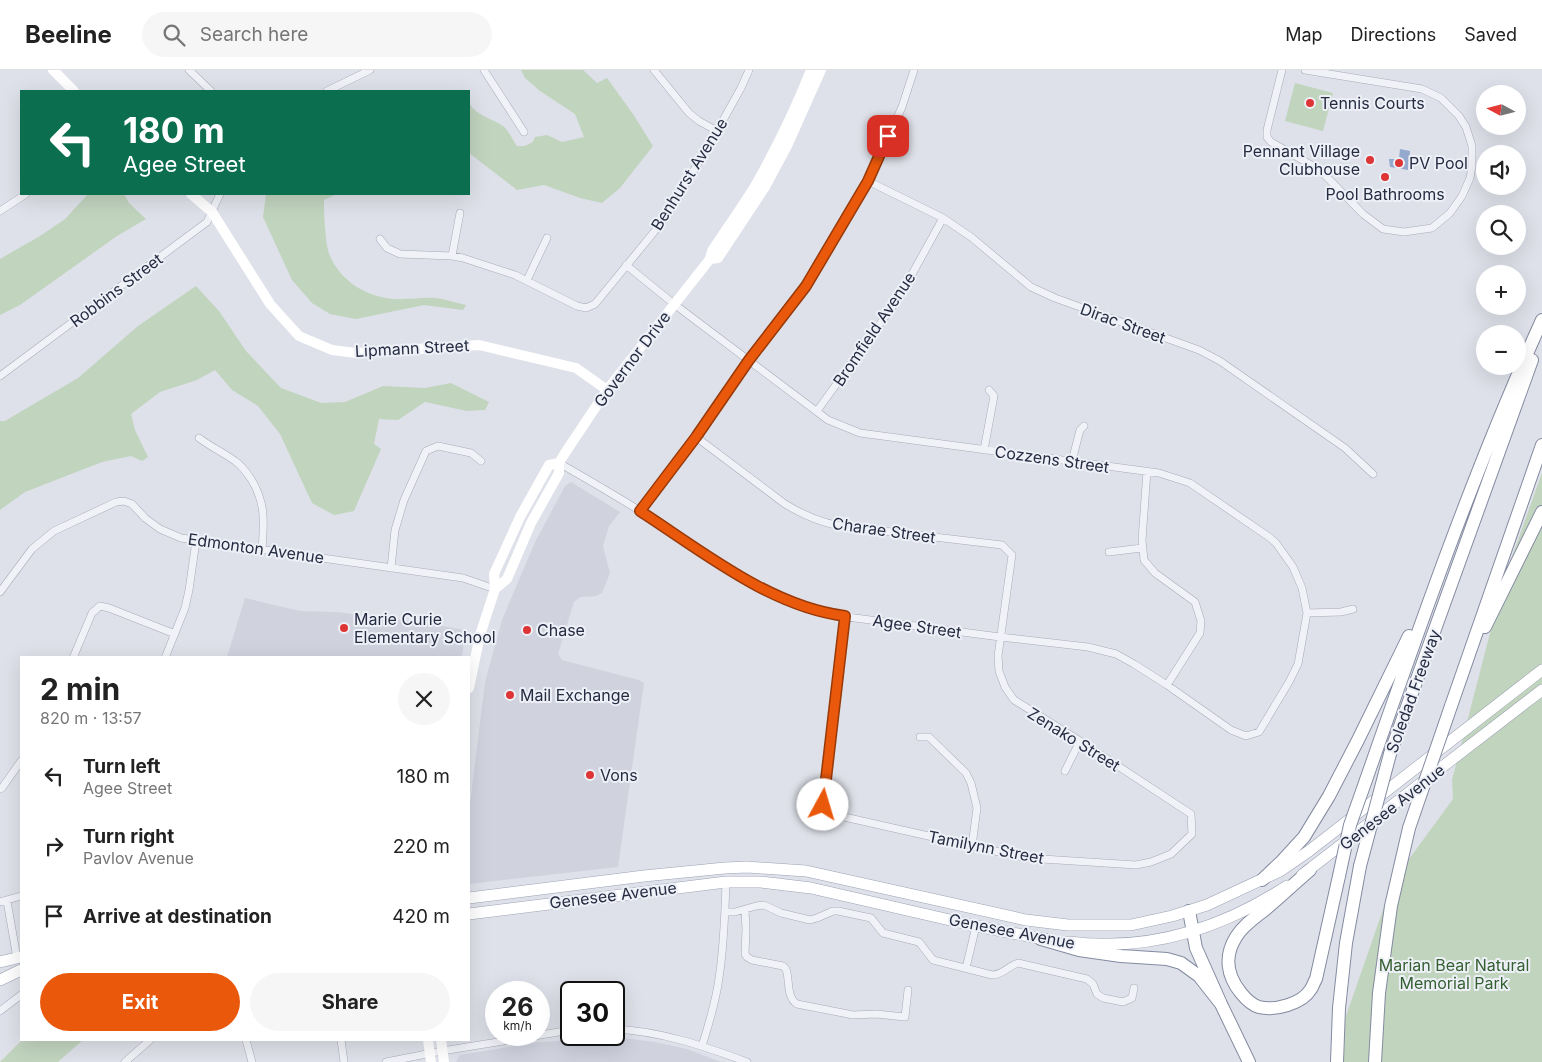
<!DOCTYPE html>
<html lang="en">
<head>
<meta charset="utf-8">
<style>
	body { margin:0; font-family:Inter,sans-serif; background:#f6f6f6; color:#222; height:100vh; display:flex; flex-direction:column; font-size:19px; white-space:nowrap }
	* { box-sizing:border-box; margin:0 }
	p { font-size:16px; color:#767676 }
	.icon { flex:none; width:28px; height:28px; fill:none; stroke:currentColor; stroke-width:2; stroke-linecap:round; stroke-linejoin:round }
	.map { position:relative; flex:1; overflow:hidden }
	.details { position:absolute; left:20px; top:586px; width:450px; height:385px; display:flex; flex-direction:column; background:#fff; border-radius:0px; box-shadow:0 5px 20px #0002 }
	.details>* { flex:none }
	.guide { position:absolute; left:20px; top:20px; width:450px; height:105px; border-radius:0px; box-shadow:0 5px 20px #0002; background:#0b6e4f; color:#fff; overflow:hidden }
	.needle { width:32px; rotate:277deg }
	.tools { position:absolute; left:1476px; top:15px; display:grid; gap:10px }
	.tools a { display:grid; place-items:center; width:50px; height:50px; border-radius:50%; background:#fff; box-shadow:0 5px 20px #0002; font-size:25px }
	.speed { position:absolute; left:485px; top:911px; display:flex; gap:10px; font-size:25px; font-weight:700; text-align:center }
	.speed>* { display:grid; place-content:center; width:65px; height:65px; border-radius:50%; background:#fff; box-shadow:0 5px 20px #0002; line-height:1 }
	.speed small { font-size:12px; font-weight:400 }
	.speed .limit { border:2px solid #111; border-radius:8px; background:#fff; color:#111 }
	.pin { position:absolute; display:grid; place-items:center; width:42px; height:42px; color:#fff; margin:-21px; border-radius:10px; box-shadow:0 2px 8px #0006 }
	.me { position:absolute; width:55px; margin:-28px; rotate:6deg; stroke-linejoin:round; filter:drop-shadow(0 0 4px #0008) }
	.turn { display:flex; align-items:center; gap:18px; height:105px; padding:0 20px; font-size:22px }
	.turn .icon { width:65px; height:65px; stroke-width:2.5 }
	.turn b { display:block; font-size:35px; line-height:42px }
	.round { display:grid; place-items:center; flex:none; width:52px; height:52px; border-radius:26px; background:#f6f6f6 }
	.head { display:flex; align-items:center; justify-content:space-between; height:85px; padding:0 20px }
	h1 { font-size:30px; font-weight:700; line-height:38px }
	.action { display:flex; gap:10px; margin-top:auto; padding:10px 20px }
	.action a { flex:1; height:58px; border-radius:30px; background:#ea580c; color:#fff; font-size:20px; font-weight:700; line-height:58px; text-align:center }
	.action a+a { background:#f6f6f6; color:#222 }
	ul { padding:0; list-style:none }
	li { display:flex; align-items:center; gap:15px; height:70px; padding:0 20px }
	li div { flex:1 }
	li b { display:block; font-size:19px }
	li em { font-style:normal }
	header { display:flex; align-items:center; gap:30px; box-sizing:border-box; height:70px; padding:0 25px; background:#fff; border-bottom:1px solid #e0e0e0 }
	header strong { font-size:24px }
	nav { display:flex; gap:28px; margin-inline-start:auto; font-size:18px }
	.search { width:350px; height:45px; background:#f6f6f6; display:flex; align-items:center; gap:12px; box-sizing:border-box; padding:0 18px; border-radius:28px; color:#767676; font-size:19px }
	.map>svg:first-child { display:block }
	.built { fill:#d0d3de }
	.green { fill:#c1d4be }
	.water { fill:#95a8cd }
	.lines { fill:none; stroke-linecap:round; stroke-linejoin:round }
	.street-casing { stroke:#a6abb7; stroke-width:8 }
	.primary-casing { stroke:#9ca3b6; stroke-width:12 }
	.highway-casing { stroke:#848ba1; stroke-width:14 }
	.street { stroke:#f1f2f7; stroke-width:7 }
	.secondary { stroke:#fff; stroke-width:10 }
	.primary { stroke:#fff; stroke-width:11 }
	.highway { stroke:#fff; stroke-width:12 }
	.highway-bridge-casing { stroke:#848ba1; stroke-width:14; stroke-linecap:butt }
	.highway-bridge { stroke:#fff; stroke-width:12 }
	.route-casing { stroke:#983908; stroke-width:12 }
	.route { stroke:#ea580c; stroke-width:9 }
	.poi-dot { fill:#dd3536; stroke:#eef0f7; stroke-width:2 }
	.labels { text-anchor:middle; stroke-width:4; stroke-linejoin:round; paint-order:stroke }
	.poi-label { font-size:16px; fill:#252c42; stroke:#eef0f7; text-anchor:start }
	.street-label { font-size:16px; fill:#252c42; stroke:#eef0f7 }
	.park-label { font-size:16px; fill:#335f31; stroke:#eef0f7 }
</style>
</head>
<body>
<header>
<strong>Beeline</strong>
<div class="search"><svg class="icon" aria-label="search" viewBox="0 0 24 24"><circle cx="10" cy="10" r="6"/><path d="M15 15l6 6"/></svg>Search here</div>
<nav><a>Map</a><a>Directions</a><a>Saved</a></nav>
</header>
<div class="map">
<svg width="1542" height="992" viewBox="0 0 1542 992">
	<rect width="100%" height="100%" fill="#dee1e9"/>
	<path class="built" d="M571 412 620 442 609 456 603 476 610 503 602 523 596 526 580 527 574 532 558 584 562 590 639 610 644 613 618 797 469 814V742L485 612 502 550 535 472 565 416Z
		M245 528 300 541 337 542 432 554 464 560 463 581 461 588 227 587Z
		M590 968H623L655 972 687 979 721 992H456L460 985 532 973Z"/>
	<path class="green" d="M521 0H583L597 13 607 8 633 44 653 76 620 118 602 133 580 128 544 115 517 120 469 83V33C477 46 491 48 503 56 508 59 513 71 517 76H525L533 72 535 67 547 65 562 72 584 67 575 44 540 21 525 8Z
		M1295 13 1333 23 1323 61 1285 51Z
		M88 124H124L129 133 146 149 117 166 20 235 0 245V189L40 166 65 149Z
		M266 124H337L324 130C324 142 325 175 330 186 340 209 362 224 386 228 402 231 420 227 436 228 446 229 456 233 466 235L463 240 424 235 356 249 330 244 312 233 292 210 263 147Z
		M196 216 219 241 246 281 281 318 321 333 345 332 383 316 425 318 451 313 489 332 485 340 467 341 425 332 398 350 379 349 374 374 381 379 354 441 334 445 312 433 280 364 258 336 232 320 215 300 197 310 160 322 131 344 135 360 148 387 142 391 131 386 102 392 25 422 0 440V351H5L78 308 138 256Z
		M1542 403V992H1330L1393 811 1453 729 1452 710 1504 509Z
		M22 970H83L58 992H0Z"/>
	<path class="water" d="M1400 79 1410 81 1408 100 1390 97 1389 89H1399Z"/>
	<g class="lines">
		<g class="street-casing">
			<path id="street" d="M189 0 211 21
				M484 0 524 62
				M654 0 689 43 699 51 717 61
				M1282 0 1267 60V67L1271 72 1320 100 1363 144 1383 159 1404 162 1432 158 1450 143 1462 126 1470 108 1472 96V76L1466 57 1459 46 1441 28 1422 19 1305 0
				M327 21 370 0
				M868 111 943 148 971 167 1031 217 1055 228 1199 280 1220 291 1345 378 1373 404
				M0 141 26 124
				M380 169 387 178 400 184 452 186 463 188 515 205 577 236 586 238 595 234 654 162 671 139 717 61 741 18 749 0
				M452 186 460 143
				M527 210 547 168
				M0 306 207 152 220 124
				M817 341 900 226 943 148
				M696 367 785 434C808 448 832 457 858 458L1002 475 1012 485 998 586 999 601 1005 617 1014 630 1080 671 1191 744 1192 764 1171 784 1151 792 1136 795 1042 789 1017 786 831 744C824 741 823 736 823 729L845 546
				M199 368C211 377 224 383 235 391 241 395 247 403 251 409 266 433 264 452 262 480
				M984 380 994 326 989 320
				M1072 391 1080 360 1084 356
				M559 393C594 413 630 434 664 456 717 491 770 531 832 545L1000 567 1088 577 1116 584 1134 594 1167 615 1231 660 1246 666 1259 662 1289 612 1298 594 1307 543 1302 518 1293 497 1276 473 1269 467 1190 413 1159 403 860 363 828 350 674 234 626 195
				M1147 401 1142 470 1144 490 1155 503 1195 532 1201 551 1200 563 1167 615
				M640 441 696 367 749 290 806 215 868 111 902 37 914 0
				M1109 482 1142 478
				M391 498 395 460 404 430 426 381 438 376 471 383 481 391
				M0 522 32 479 54 461 116 432 124 431 132 434 145 448 160 459 181 468 463 508 495 519
				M1307 543 1341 542 1353 539
				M73 588 92 543 100 536 109 538 175 564
				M165 588 185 538 189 520 196 471
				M920 667H929L966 703 971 713 977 738 972 776
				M1065 701 1080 671
				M0 719 2 718 21 691
				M7 831 17 888
				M0 832 21 826
				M745 840 746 859 745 884 747 887 752 890 783 896 786 899C790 910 786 927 797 934L853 945 876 944 905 947 908 920
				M725 842H735L756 836 764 835 781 843 810 850 817 848 833 841H838L871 848 883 863 919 872 933 890 992 905C1003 905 1008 896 1018 893L1087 909 1093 914 1097 924 1103 928 1123 932 1132 928 1134 918
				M966 898 976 856
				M0 941 21 925
				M614 959C660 961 704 976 747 992
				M246 970 252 992
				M341 970 344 992
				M702 976C709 954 716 931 719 908 724 876 725 844 726 812
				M125 992 150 970
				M386 992 442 981 571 960"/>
		</g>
		<g class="primary-casing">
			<path id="primary" d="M1302 805 1542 620
				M469 828 644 806 725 798 747 797 806 801 1026 850 1068 855H1131L1172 846 1207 835 1280 801 1309 781 1542 600
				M469 844 726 812H761L811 818 976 856 1049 870
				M1068 872C1147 882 1221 859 1287 816
				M0 892 21 887
				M0 910 21 900"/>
		</g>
		<g class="highway-casing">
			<path id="highway" d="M1485 557 1542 442
				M1451 636 1542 375
				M1390 684 1532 290
				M1366 710C1420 555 1474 400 1542 250
				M1310 800C1295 813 1281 826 1267 838 1256 847 1243 855 1236 867 1224 886 1227 906 1241 923 1245 928 1252 935 1259 937 1275 941 1302 934 1311 919 1313 916 1314 912 1316 909L1339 806
				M1262 810 1282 791 1304 767 1329 726 1358 670 1409 566
				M1189 841 1196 878 1221 934 1249 992
				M1041 869 1079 880 1121 886 1167 889 1181 893 1199 906 1221 934
				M1337 992 1339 938 1346 873 1360 796
				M1375 992 1379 923 1391 836 1409 758"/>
		</g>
		<use href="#street" class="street"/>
		<path class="secondary" d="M53 0 74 21
			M191 124 212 142 270 234 299 266 332 280 356 283 479 275 576 298 607 320
			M710 189 718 188 765 117 787 76 821 0
			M495 519 507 509 531 453 559 403V393L565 383 607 320 710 189 712 181C727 158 744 135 758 111 778 75 796 38 811 0
			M469 618 480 565 495 519 494 504 520 447 549 395 559 393
			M428 970 431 992
			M441 970 444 992"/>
		<use href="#primary" class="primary"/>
		<use href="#highway" class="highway"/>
		<g class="highway-bridge-casing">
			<path id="highway-bridge" d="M1409 758 1451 636
				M1360 796 1390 684
				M1339 806 1350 755 1366 710"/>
		</g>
		<use href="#highway-bridge" class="highway-bridge"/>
	</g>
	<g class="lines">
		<g class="route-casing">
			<path id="route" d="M823 735 845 546C771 537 702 481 640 441L696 367 749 290 806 216 868 111 888 66"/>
		</g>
		<use href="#route" class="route"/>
	</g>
	<g class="poi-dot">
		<circle cx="1310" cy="33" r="5"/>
		<circle cx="1370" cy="90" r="5"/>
		<circle cx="1399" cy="93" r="5"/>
		<circle cx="1385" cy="107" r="5"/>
		<circle cx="344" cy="558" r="5"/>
		<circle cx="527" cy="560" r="5"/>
		<circle cx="510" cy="625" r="5"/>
		<circle cx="590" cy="705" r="5"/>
	</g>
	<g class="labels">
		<g class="poi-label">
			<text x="1320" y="39">Tennis Courts</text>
			<text x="1360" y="87" text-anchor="end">Pennant Village<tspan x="1360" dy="18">Clubhouse</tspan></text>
			<text x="1409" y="99">PV Pool</text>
			<text x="1385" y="130" text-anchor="middle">Pool Bathrooms</text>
			<text x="354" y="555">Marie Curie<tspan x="354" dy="18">Elementary School</tspan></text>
			<text x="537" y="566">Chase</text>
			<text x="520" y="631">Mail Exchange</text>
			<text x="600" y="711">Vons</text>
		</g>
		<g class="street-label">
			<text transform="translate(689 104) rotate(-58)" y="6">Benhurst Avenue</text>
			<text transform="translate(116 220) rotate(-37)" y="6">Robbins Street</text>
			<text transform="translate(1123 253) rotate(20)" y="6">Dirac Street</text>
			<text transform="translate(874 259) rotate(-56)" y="6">Bromfield Avenue</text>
			<text transform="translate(412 278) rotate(-3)" y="6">Lipmann Street</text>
			<text transform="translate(632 289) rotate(-53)" y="6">Governor Drive</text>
			<text transform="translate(1052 389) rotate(8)" y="6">Cozzens Street</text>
			<text transform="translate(884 460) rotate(8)" y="6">Charae Street</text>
			<text transform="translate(256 478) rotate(8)" y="6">Edmonton Avenue</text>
			<text transform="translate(917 556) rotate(8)" y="6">Agee Street</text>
			<text transform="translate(1413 621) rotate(-70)" y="6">Soledad Freeway</text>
			<text transform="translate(1074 669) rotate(32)" y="6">Zenako Street</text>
			<text transform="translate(1392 737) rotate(-38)" y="6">Genesee Avenue</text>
			<text transform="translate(986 777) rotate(11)" y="6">Tamilynn Street</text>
			<text transform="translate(613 825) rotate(-7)" y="6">Genesee Avenue</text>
			<text transform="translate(1012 861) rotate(11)" y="6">Genesee Avenue</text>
		</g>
		<g class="park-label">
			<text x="1454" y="901">Marian Bear Natural<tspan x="1454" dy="18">Memorial Park</tspan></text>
		</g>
	</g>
</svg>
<div class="tools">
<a><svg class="needle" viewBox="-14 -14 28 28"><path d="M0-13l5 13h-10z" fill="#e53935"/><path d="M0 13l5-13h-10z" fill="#767676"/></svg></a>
<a><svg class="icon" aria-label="sound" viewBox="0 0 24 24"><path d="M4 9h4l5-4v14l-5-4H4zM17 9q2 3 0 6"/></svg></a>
<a><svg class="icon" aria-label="search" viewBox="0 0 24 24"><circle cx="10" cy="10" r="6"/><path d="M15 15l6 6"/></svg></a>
<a>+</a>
<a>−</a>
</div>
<div class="speed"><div>26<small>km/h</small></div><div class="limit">30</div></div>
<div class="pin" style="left:888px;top:66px;background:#d93025"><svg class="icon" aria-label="arrive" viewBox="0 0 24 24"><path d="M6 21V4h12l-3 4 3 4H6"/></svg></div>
<svg class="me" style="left:823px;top:735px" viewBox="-20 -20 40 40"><circle r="19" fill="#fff"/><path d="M0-13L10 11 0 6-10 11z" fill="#ea580c"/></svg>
<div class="guide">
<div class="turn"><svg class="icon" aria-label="left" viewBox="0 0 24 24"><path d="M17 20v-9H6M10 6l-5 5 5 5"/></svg><div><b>180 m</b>Agee Street</div></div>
</div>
<section class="details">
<div class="head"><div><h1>2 min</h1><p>820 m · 13:57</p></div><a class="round"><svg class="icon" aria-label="close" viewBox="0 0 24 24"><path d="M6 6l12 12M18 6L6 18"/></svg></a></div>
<ul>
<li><svg class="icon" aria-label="left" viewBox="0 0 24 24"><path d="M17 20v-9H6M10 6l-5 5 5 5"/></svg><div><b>Turn left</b><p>Agee Street</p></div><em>180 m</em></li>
<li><svg class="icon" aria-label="right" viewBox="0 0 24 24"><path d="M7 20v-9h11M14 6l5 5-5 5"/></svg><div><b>Turn right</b><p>Pavlov Avenue</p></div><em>220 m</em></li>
<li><svg class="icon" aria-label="arrive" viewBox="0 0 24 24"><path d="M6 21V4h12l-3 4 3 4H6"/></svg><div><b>Arrive at destination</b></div><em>420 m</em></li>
</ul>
<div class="action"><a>Exit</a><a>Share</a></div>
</section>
</div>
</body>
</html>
